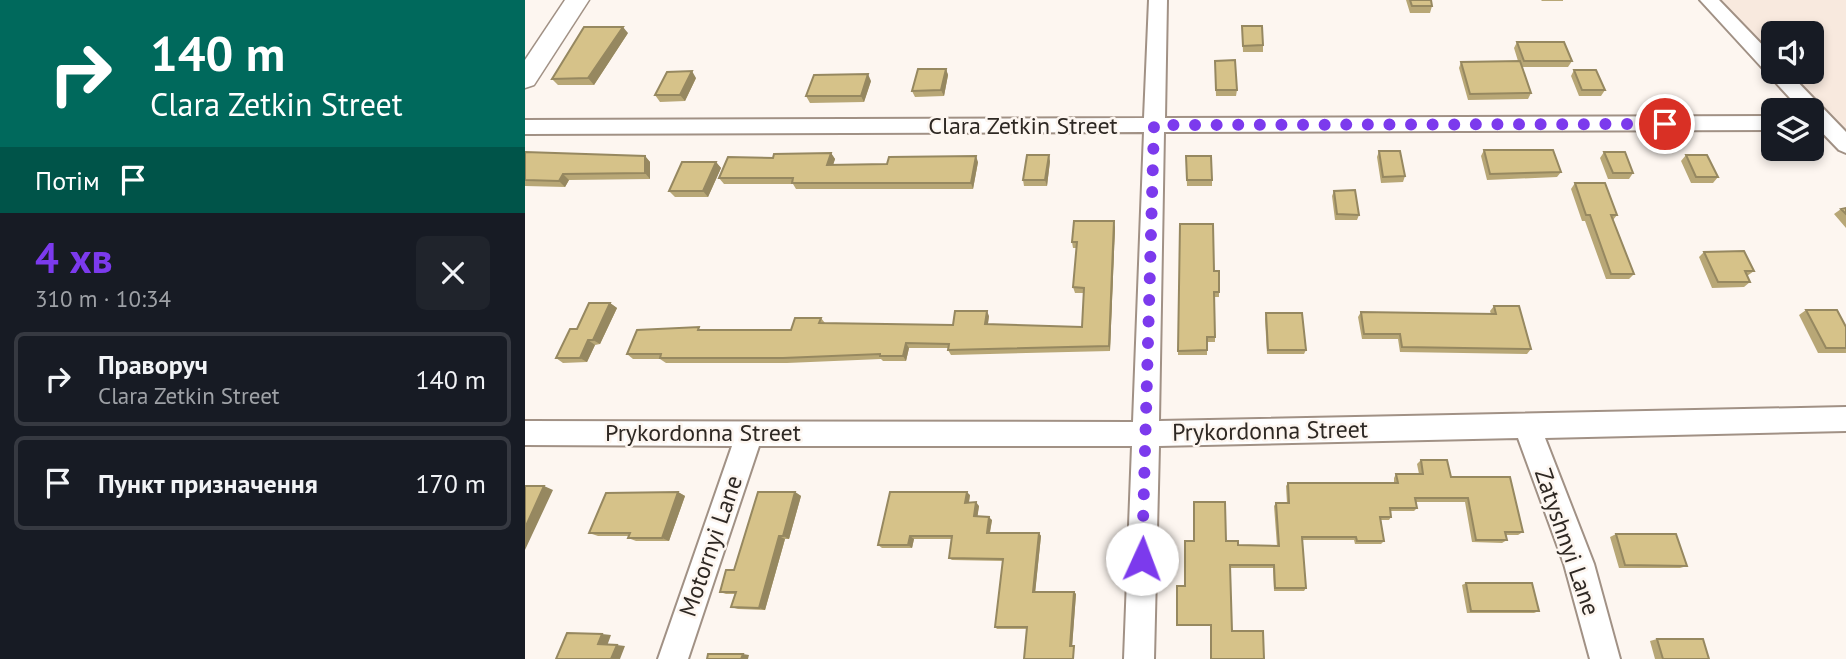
<!DOCTYPE html>
<html lang="uk">
<head>
<meta charset="utf-8">
<style>
	body { margin:0; font-family:"PT Sans",sans-serif; background:#20242c; color:#f1f3f6; height:100vh; display:flex; flex-direction:column; font-size:26px; white-space:nowrap }
	* { box-sizing:border-box; margin:0 }
	p { font-size:23px; color:#9ea1a6 }
	.icon { flex:none; width:38px; height:38px; fill:none; stroke:currentColor; stroke-width:2; stroke-linecap:round; stroke-linejoin:round }
	.map { position:relative; flex:1; overflow:hidden }
	.details { display:flex; flex-direction:column; background:#171b24; width:525px }
	.details>* { flex:none }
	.banner { background:#00695c; color:#fff; overflow:hidden }
	.tools { position:absolute; left:1236px; top:21px; display:grid; gap:14px }
	.tools a { display:grid; place-items:center; width:63px; height:63px; border-radius:10px; background:#171b24; box-shadow:0 4px 10px #0003; font-size:35px }
	.pin { position:absolute; display:grid; place-items:center; width:60px; height:60px; color:#fff; margin:-30px; border:4px solid #fff; border-radius:50%; box-shadow:0 2px 7px #0007 }
	.me { position:absolute; width:77px; margin:-38px; rotate:2deg; stroke-linejoin:round; filter:drop-shadow(0 0 5px #0008) }
	.turn { display:flex; align-items:center; gap:24px; height:147px; padding:0 35px; font-size:32px }
	.turn .icon { width:91px; height:91px; stroke-width:2.5 }
	.turn b { display:block; font-size:49px; line-height:60px }
	.then { display:flex; align-items:center; height:66px; padding:0 35px; background:#0003; gap:14px; font-size:26px }
	.round { display:grid; place-items:center; flex:none; width:74px; height:74px; border-radius:10px; background:#20242c }
	.headline { display:flex; align-items:center; justify-content:space-between; height:119px; padding:0 35px }
	h1 { font-size:42px; font-weight:700; line-height:52px; color:#7c3aed }
	ul { padding:0; list-style:none }
	li { display:flex; align-items:center; gap:21px; height:94px; margin:0 14px 10px; padding:0 21px; border:4px solid #363941; border-radius:10px }
	li div { flex:1 }
	li b { display:block; font-size:26px }
	li em { font-style:normal }
	main { display:flex; flex:1; min-height:0 }
	.map>svg:first-child { display:block }
	.built { fill:#f8e9de }
	.lines { fill:none; stroke-linecap:round; stroke-linejoin:round }
	.minor-casing { stroke:#a19185; stroke-width:4 }
	.tertiary-casing { stroke:#a19185; stroke-width:3 }
	.minor { fill:#fff; fill-rule:evenodd }
	.tertiary { fill:#fff; fill-rule:evenodd }
	.wall { fill:#b8a776 }
	.shaded-wall { fill:#968860 }
	.building { fill:#d6c289; stroke:#968860; stroke-width:2 }
	.route { stroke:#7c3aed; stroke-width:12; stroke-dasharray:0 21.6 }
	.labels { text-anchor:middle; stroke-width:5; stroke-linejoin:round; paint-order:stroke }
	.street-label { font-size:24px; fill:#2e2823; stroke:#fdf6f0 }
</style>
</head>
<body>
<main>
<section class="details">
<div class="banner">
<div class="turn"><svg class="icon" aria-label="right" viewBox="0 0 24 24"><path d="M7 20v-9h11M14 6l5 5-5 5"/></svg><div><b>140 m</b>Clara Zetkin Street</div></div>
<div class="then">Потім<svg class="icon" aria-label="arrive" viewBox="0 0 24 24"><path d="M6 21V4h12l-3 4 3 4H6"/></svg></div>
</div>
<div class="headline"><div><h1>4 хв</h1><p>310 m · 10:34</p></div><a class="round"><svg class="icon" aria-label="close" viewBox="0 0 24 24"><path d="M6 6l12 12M18 6L6 18"/></svg></a></div>
<ul>
<li><svg class="icon" aria-label="right" viewBox="0 0 24 24"><path d="M7 20v-9h11M14 6l5 5-5 5"/></svg><div><b>Праворуч</b><p>Clara Zetkin Street</p></div><em>140 m</em></li>
<li><svg class="icon" aria-label="arrive" viewBox="0 0 24 24"><path d="M6 21V4h12l-3 4 3 4H6"/></svg><div><b>Пункт призначення</b></div><em>170 m</em></li>
</ul>
</section>
<div class="map">
<svg width="1321" height="659" viewBox="0 0 1321 659">
	<rect width="100%" height="100%" fill="#fdf6f0"/>
	<path class="built" d="M1195 0H1321V130L1264 72H1286V33H1248V55Z"/>
	<g class="lines">
		<g class="minor-casing">
			<path id="minor" d="M624 0H642L640 118 1248 116V130L639 132 634 421 1321 407V431L1020 438 1069 564 1095 659H1065L1039 564 993 438 634 446 629 659H599L607 446H234L163 659H133L207 446 0 445V421L608 422 619 132 0 134V120L619 118Z
				M1175 0H1194L1248 56V72H1263L1321 132V153L1314 150 1286 121V110H1276Z"/>
		</g>
		<g class="tertiary-casing">
			<path id="tertiary" d="M40 0H64L9 85 0 88V60Z"/>
		</g>
		<use href="#minor" class="minor"/>
		<use href="#tertiary" class="tertiary"/>
	</g>
	<path class="wall" d="M881 0H906L907 6 905 13H885Z
		M1016 0H1038V1H1017Z
		M717 26 738 45V52H718Z
		M103 33 69 85H33L27 79Z
		M992 42 1047 61 1043 67H997L1006 93 1003 99 943 100 934 68 936 62 993 61 989 48Z
		M690 61 712 90 711 96H691Z
		M421 69 423 75 419 96 390 97 387 91Z
		M1049 70 1080 90 1076 96H1054L1046 76Z
		M171 78 160 101 135 102 130 95Z
		M346 81 339 102 285 103 281 96Z
		M959 150 1036 172 1032 177 962 180 956 156Z
		M854 151 880 176 878 182 856 183 852 157Z
		M0 152 120 156 125 162V179L44 180 40 187 0 186Z
		M1079 152 1108 173 1104 179H1083L1075 158Z
		M306 153 310 159 308 165 453 162 448 189H271L268 184H199L194 178 248 158Z
		M1161 155 1193 177 1188 183H1166L1156 161Z
		M661 156 687 180V186H662Z
		M525 161 522 186H499L498 180Z
		M191 162 196 168 183 197H150L144 191Z
		M1050 183 1092 215 1088 220 1109 274 1104 279H1081L1060 221H1057L1046 189Z
		M809 191 834 215 832 220H810L807 196Z
		M1321 208V228L1309 214 1316 209Z
		M655 224 689 271 694 292V297H690V342H682V355H653Z
		M590 227 585 351 426 355 423 350 424 348H384L381 361H358L356 359 262 363H141L135 359H108L102 354 178 330H266L296 318 300 323 428 325 464 316 463 324 557 327 559 293H550L548 287 552 248H548L547 242Z
		M1179 252 1229 271 1222 276 1225 282 1219 287 1187 288 1174 257Z
		M85 303 92 308 75 344 70 345 62 362 38 363 31 358 52 329Z
		M969 306 1006 349 1002 354 875 352 873 339H837L833 317 836 312 966 314 965 311Z
		M1281 310 1321 327V353H1293L1274 315Z
		M741 313 781 350 779 354H742L740 319Z
		M896 460 926 477 998 532 993 535H981L982 540 977 543 947 542 940 502H891L892 508 889 511H865L866 517 864 520H856L859 541 856 544H830L829 540H777L781 588 779 591H749L748 568H705L707 631 739 659 685 626H652V586H660L701 541 713 545 752 546 749 506 751 503H762L761 486 763 483H869V478L871 474H894L892 464Z
		M153 492 160 496 144 541H111L103 538 104 536H73L64 533Z
		M270 492 276 496 264 539H260L240 610 213 609 206 607 210 594H201L195 592 209 570Z
		M445 495 444 503 454 506 452 517 467 520 465 533H514L516 536 510 592H549L551 594 547 646 550 648 502 629H472L470 627 478 561 427 560 424 558 427 539H389L387 548H357L353 545Z
		M1091 534 1162 566 1155 568H1094L1085 537Z
		M941 583 1014 611 1009 613H942L937 585Z
		M1132 639 1184 659H1130L1125 641Z"/>
	<path class="shaded-wall" d="M98 27 103 33 69 85 63 78Z
		M421 69 423 75 419 96 416 90Z
		M167 71 171 78 160 101 155 95Z
		M343 74 346 81 339 102 336 96Z
		M306 153 310 159 306 171 302 165Z
		M524 155 525 161 522 186 520 180Z
		M120 156 125 162V179L120 173Z
		M451 156 453 162 448 189 446 183Z
		M191 162 196 168 183 197 178 191Z
		M38 174 44 180 40 187 34 181Z
		M589 221 590 227 585 351 584 346Z
		M85 303 92 308 75 344 68 340Z
		M462 311 464 316 462 329 460 324Z
		M63 340 70 345 62 362 55 358Z
		M381 343 384 348 381 361 378 356Z
		M19 486 28 490 0 550V528Z
		M153 492 160 496 144 541 137 538Z
		M270 492 276 496 264 539 258 536Z
		M442 492 445 495 443 506 440 503Z
		M451 502 454 506 452 520 449 516Z
		M464 517 467 520 464 536 462 533Z
		M514 533 516 536 510 594 508 592Z
		M254 536 260 539 240 610 234 608Z
		M385 536 389 539 387 548 383 545Z
		M549 592 551 594 547 648 545 646Z
		M77 634 86 635 82 646 73 644Z
		M92 645 100 646 95 659H86Z
		M218 654 224 655 223 659H216Z"/>
	<path class="building" d="M885 0H906L907 6H887Z
		M717 26H737L738 45 718 46Z
		M59 27H98L63 78 27 79Z
		M992 42H1039L1047 61H999Z
		M710 60 712 90H691L690 61Z
		M995 61 1006 93 945 94 936 62Z
		M393 69H421L416 90 387 91Z
		M1049 70H1071L1080 90H1057Z
		M167 71 155 95H130L142 72Z
		M343 74 336 96H281L289 75Z
		M959 150H1028L1036 172 965 174Z
		M854 151H875L880 176 858 177Z
		M0 152 120 156V173L38 174 34 181 0 180Z
		M1079 152H1100L1108 173H1088Z
		M306 153 302 165 362 164 364 157 451 156 446 183H267L268 178H194L203 157 248 158 249 154Z
		M502 155H524L520 180H498Z
		M1161 155H1182L1193 177H1171Z
		M661 156H686L687 180H662Z
		M157 162H191L178 191H144Z
		M1050 183H1080L1092 215H1086L1109 274H1086L1065 215H1061Z
		M830 190 834 215 812 214 809 191Z
		M1321 208V214L1316 209Z
		M549 221H589L584 346 423 350 424 344 381 343 378 356H355V354L258 358H135L136 354H102L112 330 174 327 173 330H266L270 318H296L294 323 428 325 430 311H462L460 324 557 327 559 288 548 287 552 242H547Z
		M655 224H688L689 271H694V292H689L690 337H682V350L653 351Z
		M1219 251 1229 271H1220L1225 282H1193L1179 252Z
		M64 303H85L68 340H63L55 358H31L45 329H52Z
		M969 306H994L1006 349 877 347 875 334H839L836 312 971 314Z
		M1281 310H1312L1321 327V348H1301Z
		M741 313H777L781 350H743Z
		M896 460H922L926 477H985L998 532H980L982 540H951L943 498H890L892 508H865L866 517H855L859 541H832L831 537H777L781 588H750L749 565H705L707 631H738L739 659H686V625H652V586H660V541H669V502H700L701 541H713V545L754 546 751 503H764L763 483H873L871 474H898Z
		M0 486H19L0 528Z
		M153 492 137 538H103L105 533H64L81 493Z
		M233 492H270L258 536H254L234 608 206 607 211 592H195L201 570H209Z
		M365 492H442L440 503 451 502 449 516 464 517 462 533H514L508 592H549L545 646H549L548 659H499L502 627H470L478 559 424 558 427 536H385L383 545H353Z
		M1091 534H1151L1162 566 1100 565Z
		M941 583H1007L1014 611H946Z
		M42 633 77 634 73 644 92 645 86 659H31Z
		M1132 639H1178L1184 659H1138Z
		M183 654H218L216 659H182Z"/>
	<g class="lines">
		<path class="route" d="M617 559 629 125 1140 124"/>
	</g>
	<g class="labels">
		<g class="street-label">
			<text x="498" y="134">Clara Zetkin Street</text>
			<text transform="translate(745 431) rotate(-1)" y="8">Prykordonna Street</text>
			<text x="178" y="441">Prykordonna Street</text>
			<text transform="translate(1042 542) rotate(71)" y="8">Zatyshnyi Lane</text>
			<text transform="translate(186 546) rotate(-71)" y="8">Motornyi Lane</text>
		</g>
	</g>
</svg>
<div class="tools">
<a><svg class="icon" aria-label="sound" viewBox="0 0 24 24"><path d="M4 9h4l5-4v14l-5-4H4zM17 9q2 3 0 6"/></svg></a>
<a><svg class="icon" aria-label="layers" viewBox="0 0 24 24"><path d="M12 4l9 5-9 5-9-5zM3 14l9 5 9-5"/></svg></a>
</div>
<div class="pin" style="left:1140px;top:124px;background:#d93025"><svg class="icon" aria-label="arrive" viewBox="0 0 24 24"><path d="M6 21V4h12l-3 4 3 4H6"/></svg></div>
<svg class="me" style="left:617px;top:559px" viewBox="-20 -20 40 40"><circle r="19" fill="#fff"/><path d="M0-13L10 11 0 6-10 11z" fill="#7c3aed"/></svg>
</div>
</main>
</body>
</html>
